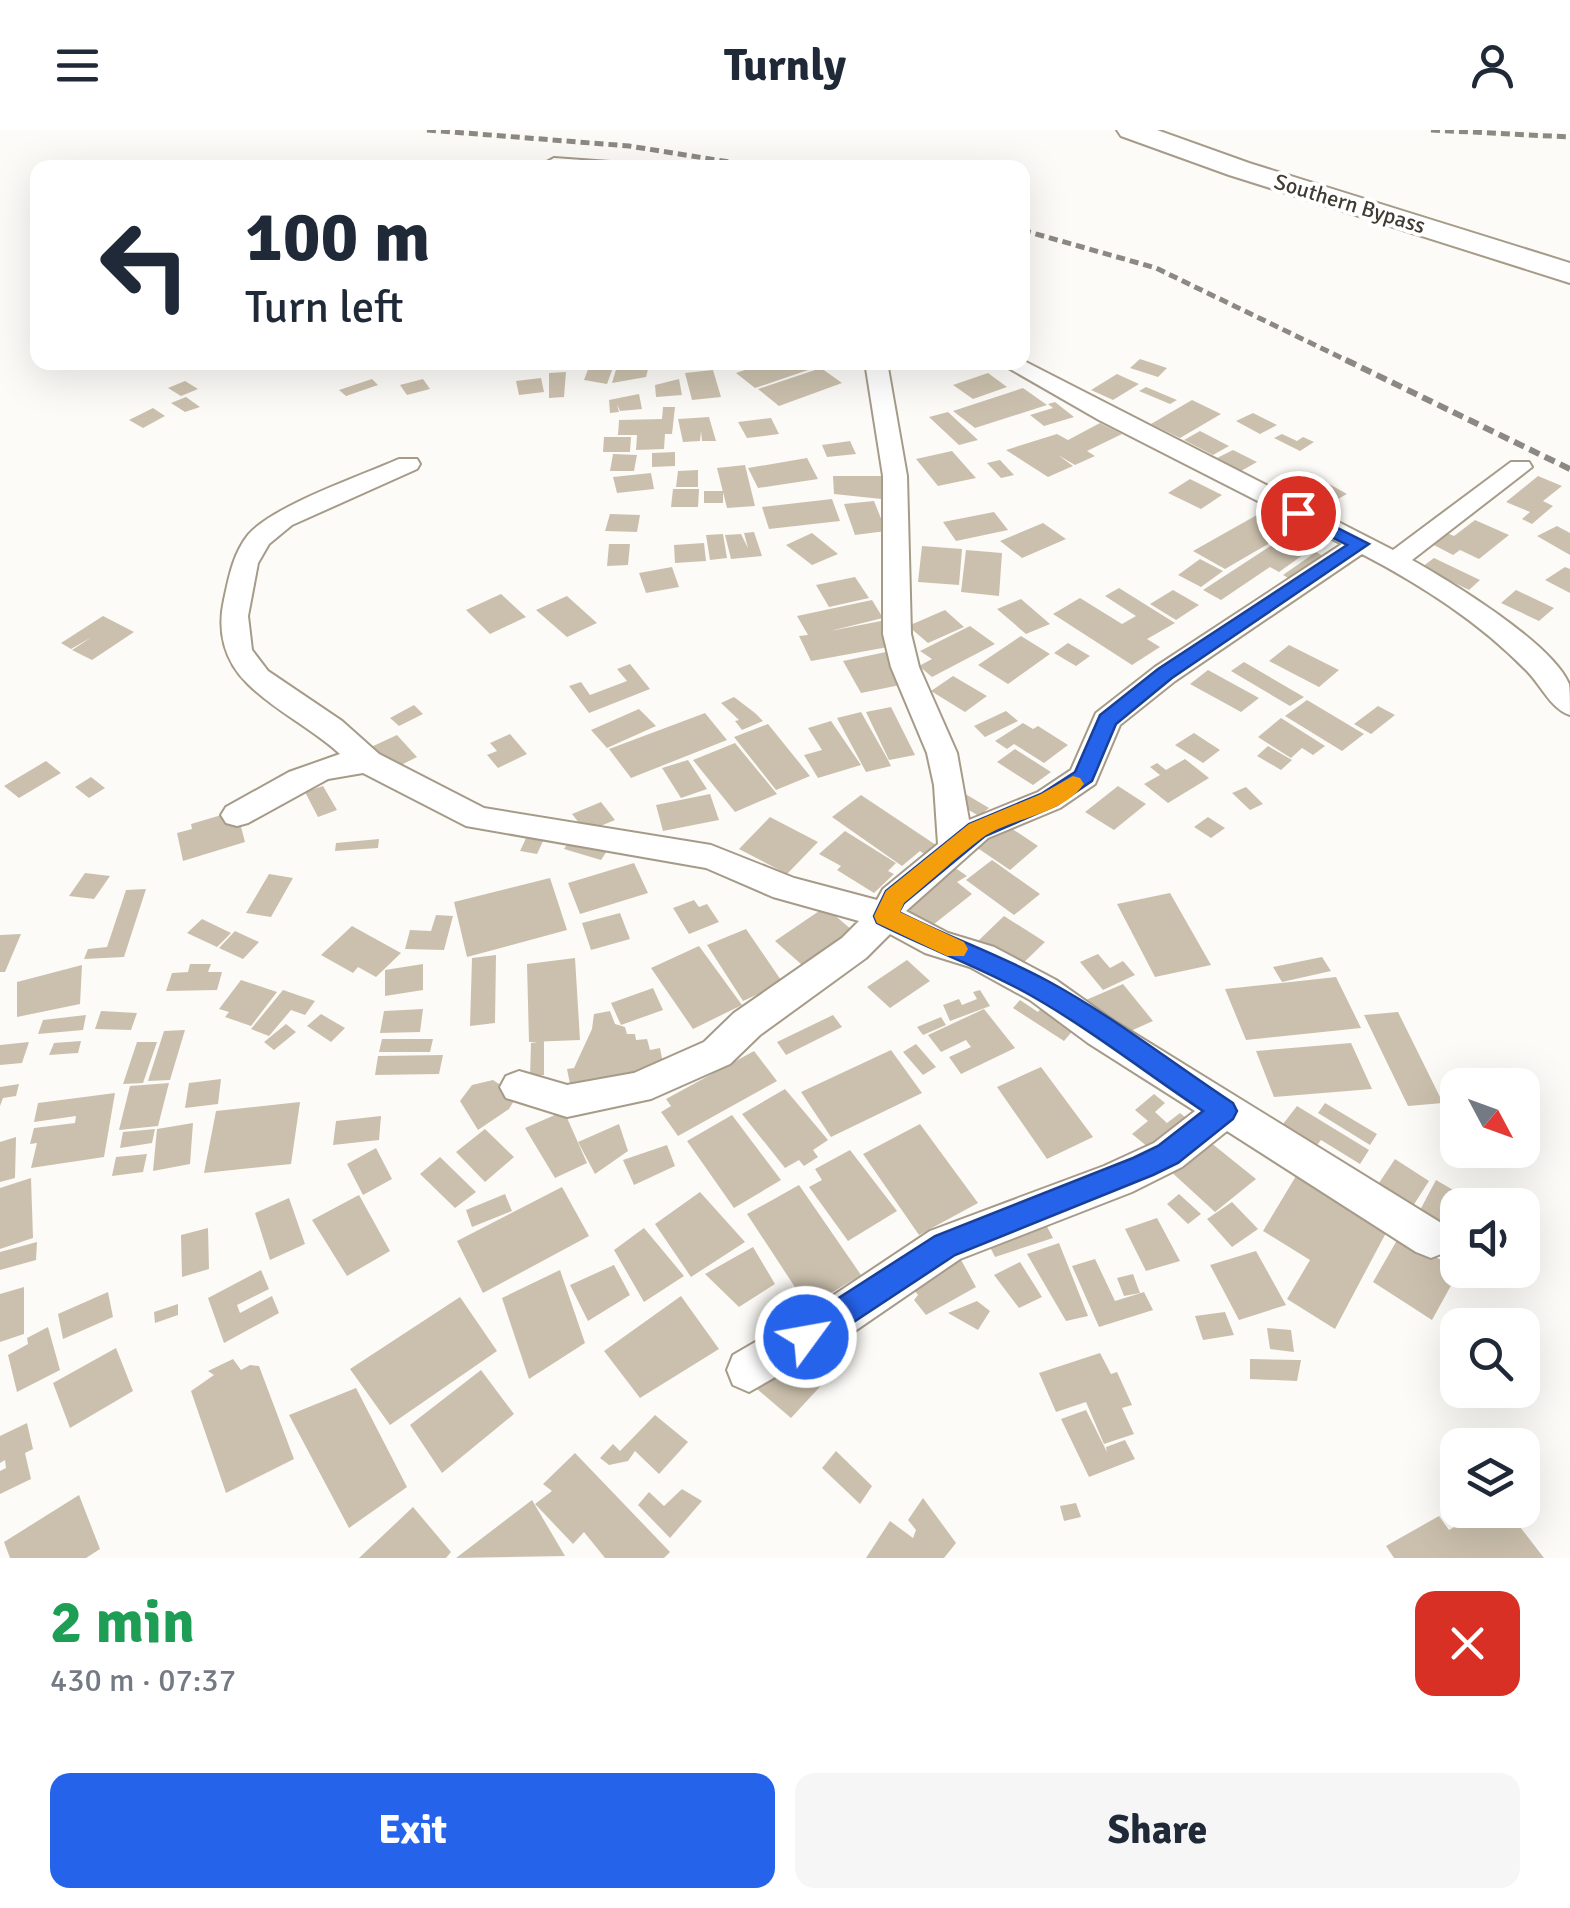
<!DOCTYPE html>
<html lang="en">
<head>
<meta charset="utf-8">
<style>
	body { margin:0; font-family:Signika,sans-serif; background:#f6f6f7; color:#1f2937; height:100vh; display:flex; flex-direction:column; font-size:38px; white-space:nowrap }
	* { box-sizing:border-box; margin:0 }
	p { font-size:32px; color:#747a83 }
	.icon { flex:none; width:55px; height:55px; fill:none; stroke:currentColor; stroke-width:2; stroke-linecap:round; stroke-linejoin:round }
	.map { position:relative; height:1428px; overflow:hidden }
	.side { display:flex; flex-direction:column; background:#fff; flex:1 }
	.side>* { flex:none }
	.hud { position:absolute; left:30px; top:30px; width:1000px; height:210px; border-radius:20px; box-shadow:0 10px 40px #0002; background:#fff; color:#1f2937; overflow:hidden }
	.needle { width:65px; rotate:131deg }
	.tools { position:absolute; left:1440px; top:938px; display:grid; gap:20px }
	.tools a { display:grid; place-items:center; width:100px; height:100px; border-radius:20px; background:#fff; box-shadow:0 10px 40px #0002; font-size:50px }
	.pin { position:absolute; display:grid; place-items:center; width:85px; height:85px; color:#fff; margin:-42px; border:5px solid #fff; border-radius:50%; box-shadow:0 2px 10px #0007 }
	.me { position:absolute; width:110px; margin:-55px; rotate:58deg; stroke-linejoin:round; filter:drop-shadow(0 0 8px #0008) }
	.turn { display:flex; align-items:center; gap:35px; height:210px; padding:0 50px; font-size:45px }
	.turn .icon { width:130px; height:130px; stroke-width:2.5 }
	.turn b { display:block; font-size:70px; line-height:85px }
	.round { display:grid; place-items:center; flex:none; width:105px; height:105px; border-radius:20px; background:#f6f6f7 }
	.overview { display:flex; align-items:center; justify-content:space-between; height:170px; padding:0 50px }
	h1 { font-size:60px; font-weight:700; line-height:75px; color:#1e9e55 }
	.cta { display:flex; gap:20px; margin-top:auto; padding:20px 50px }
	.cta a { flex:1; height:115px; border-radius:20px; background:#2563eb; color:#fff; font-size:40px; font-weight:700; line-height:115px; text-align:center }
	.cta a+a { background:#f6f6f7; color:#1f2937 }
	header { display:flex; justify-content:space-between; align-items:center; height:130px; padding:0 50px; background:#fff; font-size:45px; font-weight:700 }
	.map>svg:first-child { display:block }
	.building { fill:#cbc0ad }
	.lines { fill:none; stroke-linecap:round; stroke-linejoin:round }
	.minor-casing { stroke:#a69b89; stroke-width:4 }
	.trunk-casing { stroke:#a69b89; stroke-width:4 }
	.minor { fill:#fff; fill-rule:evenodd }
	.trunk { fill:#fff; fill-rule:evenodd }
	.rail-far1 { stroke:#8c8982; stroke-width:5; stroke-dasharray:9 5; stroke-linecap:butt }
	.rail { stroke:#8c8982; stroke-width:6; stroke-dasharray:11 6; stroke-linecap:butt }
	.route { fill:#2563eb; stroke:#184099; stroke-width:2.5 }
	.slow { fill:#f59e0b }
	.labels { text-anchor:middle; stroke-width:8; stroke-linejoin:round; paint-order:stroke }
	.far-street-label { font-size:22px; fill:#403c34; stroke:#fff }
</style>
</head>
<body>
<header><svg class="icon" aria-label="menu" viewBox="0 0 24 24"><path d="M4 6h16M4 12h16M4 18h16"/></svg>Turnly<svg class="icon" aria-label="person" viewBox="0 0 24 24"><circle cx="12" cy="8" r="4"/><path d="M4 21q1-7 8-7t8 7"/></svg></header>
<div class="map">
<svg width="1570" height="1428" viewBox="0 0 1570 1428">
	<rect width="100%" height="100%" fill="#fdfbf7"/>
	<path class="building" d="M1140 229 1167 238 1158 247 1130 238Z
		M626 232H650L646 247 612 253 617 236H625Z
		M768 232H811L817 237 755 258 736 243Z
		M590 234 614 235 607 254 584 250Z
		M821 238 842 253 779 276 758 259Z
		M713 240 721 267 692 270 685 243Z
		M566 242 564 267 549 268V243Z
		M988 243 1007 257 973 269 953 255Z
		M1117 244 1139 254 1113 270 1091 260Z
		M541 248 544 262 519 265 516 251Z
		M372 249 378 255 346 266 339 260Z
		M423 249 430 259 407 265 400 255Z
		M679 249 682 265 656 267 655 255Z
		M185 251 198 259 181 266 168 258Z
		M1146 257 1177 270 1170 274 1139 261Z
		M1023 258 1047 275 975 298 953 281Z
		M639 264 642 279 620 281 617 274 619 282 610 283 609 270Z
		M186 267 200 277 185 282 171 273Z
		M1192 270 1221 284 1180 308 1151 294Z
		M1055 272 1074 287 1044 296 1030 285 1053 278 1048 274Z
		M663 277H675L672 304H665L664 319 636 320 637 305H618L619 290 662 289Z
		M153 278 165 286 143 298 129 290Z
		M948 282 978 310 959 315 929 287Z
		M1253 283 1277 295 1260 304 1236 291Z
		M709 287 716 311H702L701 301 700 311 683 312 678 289Z
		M771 288 779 304 747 308 738 292Z
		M1100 293 1122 304 1087 321 1095 326 1075 335 1058 325 1073 336 1048 347 1006 320 1057 304 1068 310Z
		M1200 301 1229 316 1213 325 1184 310Z
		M1282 304 1297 311 1303 307 1314 312 1300 321 1274 308Z
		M604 307H631L630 322H603Z
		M850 311 856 324 827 327 822 315Z
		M1233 320 1257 332 1241 341 1217 328Z
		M952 321 976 348 938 356 916 329Z
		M675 322V336L652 337V323Z
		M613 324 637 325 634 341H610Z
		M807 328 818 349 758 358 748 338Z
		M1000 330 1014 345 1001 348 987 333Z
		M745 335 755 376 727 378 717 338Z
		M698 340V357H676L678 341Z
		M651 343 654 359 617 363 613 347Z
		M833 346H889L891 370 834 364Z
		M1538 346 1562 356 1543 371 1553 376 1532 394 1522 389 1530 382 1506 372Z
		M1190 349 1222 365 1201 379 1168 363Z
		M1322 350 1347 364 1316 381 1291 367Z
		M673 359H699L698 377H671Z
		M704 361H723V373H704Z
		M832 369 840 391 769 399 762 377Z
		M874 371 886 401 855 405 844 374Z
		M1264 381 1296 398 1225 439 1193 421Z
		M994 382 1008 400 956 411 943 392Z
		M610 384 640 385 637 402 605 401Z
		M1475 390 1509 405 1479 429 1460 420 1453 425 1428 412 1442 401 1454 406Z
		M1043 393 1066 409 1022 428 1000 411Z
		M1557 396 1570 403V425L1537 406Z
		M754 402 762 426 731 429 725 405 741 404 748 418 744 403Z
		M1292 402 1317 415 1279 442 1270 437 1221 470 1203 460Z
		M812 403 838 424 812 435 786 415Z
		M723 404 727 428 710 430 706 405Z
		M704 413 706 431 675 433 674 415Z
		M609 414H630L628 435 607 436Z
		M922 416 962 419 959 455 918 452Z
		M966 420 1002 423 999 466 961 462Z
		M1316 422 1330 430 1297 453 1283 445Z
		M1434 428 1480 450 1469 460 1422 437Z
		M1200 429 1223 441 1201 457 1178 445Z
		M672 437 679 457 646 463 639 443Z
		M1565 437 1570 439V463L1545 450Z
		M855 447 869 468 829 477 816 455Z
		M1119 458 1175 493 1147 509 1160 517 1132 535 1053 484 1080 468 1122 494 1136 486 1105 466Z
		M1173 460 1199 475 1176 490 1150 474Z
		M1516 460 1554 478 1539 491 1501 473Z
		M501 464 526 487 490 504 466 480Z
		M567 466 597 493 567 507 536 480Z
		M1021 469 1050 494 1026 504 997 479Z
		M872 470 883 488 830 501 886 490 899 515 811 531 799 506 808 505 797 486Z
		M945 480 964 497 928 513 908 496Z
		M103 486 134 502 92 530 72 520 92 507 71 519 61 513Z
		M970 496 995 514 932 547 919 536 932 529 920 521Z
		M1021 506 1050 524 1008 554 978 535Z
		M1068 513 1090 526 1076 536 1054 523Z
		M1289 515 1339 540 1319 557 1269 531Z
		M886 522 905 554 861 563 843 531Z
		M1244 532 1304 567 1290 576 1231 541Z
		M630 534 650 559 589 583 569 556 581 552 590 565 627 551 617 539Z
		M1208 540 1259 568 1241 582 1190 554Z
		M953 546 987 566 965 582 931 561Z
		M734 567 755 583 763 591 742 600 735 591 739 590 721 573Z
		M1307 570 1364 604 1342 621 1285 586Z
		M414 575 423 584 399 596 390 588Z
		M1378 576 1395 585 1371 604 1354 594Z
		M891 577 915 625 889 630 866 582Z
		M639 579 656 596 607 618 591 600Z
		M1006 581 1018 591 985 607 974 596Z
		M861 582 887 628 891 636 866 642 837 588Z
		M705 583 727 610 631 648 609 619Z
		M1281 588 1325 616 1313 625 1302 618 1291 628 1258 607Z
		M831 591 861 635 818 648 804 625 822 620 808 598Z
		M1023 593 1033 599 1038 596 1068 615 1044 633 1014 614 1007 619 995 611Z
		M768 594 810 646 776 660 734 607Z
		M1194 603 1220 620 1203 633 1175 615Z
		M510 604 527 624 498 638 487 625 497 621 490 613Z
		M397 605 417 627 391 640 371 617Z
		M735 613 777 664 735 682 693 630Z
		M1268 616 1292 630 1281 640 1257 626Z
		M1015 619 1051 642 1033 655 997 632Z
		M1185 629 1209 648 1168 673 1144 654 1160 645 1150 637 1157 633 1166 640Z
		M688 630 707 659 681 668 662 638Z
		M46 631 61 643 19 668 4 656Z
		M91 647 105 658 89 668 75 657Z
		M323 656 337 680 318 687 305 662Z
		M1118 656 1146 674 1114 700 1085 682Z
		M1246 657 1263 674 1250 680 1232 663Z
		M962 662 989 678 979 686 953 671Z
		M710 664 719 690 663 701 656 675Z
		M861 665 939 717 928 727 920 721 902 736 832 687Z
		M601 672 615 690 586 702 572 684Z
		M228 683 231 696 240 693 245 712 183 731 177 703 192 699 191 694Z
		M770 687 818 712 787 744 739 719Z
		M1208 687 1225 698 1211 708 1194 697Z
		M1005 694 1038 716 1010 740 976 717Z
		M845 701 896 733 888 741 894 744 874 763 837 740 841 736 819 724Z
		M527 706 544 709 537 724 520 721Z
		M572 707 613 712 601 730 564 719Z
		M379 709 378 718 335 721 336 713Z
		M992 730 1040 764 1014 785 966 750Z
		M634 733 648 763 580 784 568 753Z
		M951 735 967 746 957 752 972 764 929 798 898 774Z
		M85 743 110 746 94 769 69 766Z
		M269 744 293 748 271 787 246 783Z
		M550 748 567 800 467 827 454 772Z
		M146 759 124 827 84 829 88 819 107 817 126 760Z
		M1170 763 1211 835 1155 847 1117 774Z
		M694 770 699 777 707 774 719 792 689 804 673 778Z
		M825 777 852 800 802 835 775 811Z
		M620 783 630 809 591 820 582 793Z
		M436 785 453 786 444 820 405 819 410 800 431 801Z
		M1004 786 1045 812 1018 838 978 811Z
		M202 789 231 803 217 817 187 803Z
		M352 796 401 823 376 847 358 837 353 843 321 825Z
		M746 799 783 853 743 871 707 815Z
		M235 801 259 812 243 829 219 818Z
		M21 804 5 842H0V805Z
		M699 816 742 875 693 899 651 838Z
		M1098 824 1110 838 1123 831 1135 845 1103 860 1080 832Z
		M496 825 495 893 470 896 472 828Z
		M1322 827 1331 841 1282 852 1273 837Z
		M575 828 580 910 529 912 527 834Z
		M907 830 930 851 890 878 867 857Z
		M190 834H211L208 842H222L217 860 166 861 172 843 188 842Z
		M423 834V860L385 866V840Z
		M82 835 80 874 17 887V852Z
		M1336 847 1361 898 1246 910 1225 859Z
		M241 850 277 862 251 896 225 887 229 882 219 879Z
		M1123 854 1153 891 1115 908 1086 870Z
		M653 858 663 880 621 895 611 873Z
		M283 860 315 871 305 885 291 880 269 906 251 899Z
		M980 860 990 876 950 891 943 875 959 869 962 875 977 869 973 862Z
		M1020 870 1038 882 1048 870 1081 891 1064 911 1013 878Z
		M423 879 420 902 380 903 384 881Z
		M984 879 1015 918 961 944 949 927 971 917 966 910 941 922 928 905Z
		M101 881 137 883 131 900 95 899Z
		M610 881 615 894 625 897 627 904H635L636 910 647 909 650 920 660 918 664 938 571 959 567 939 574 938 592 899 594 884Z
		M1398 882 1443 973 1408 976 1364 885Z
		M321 884 345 898 331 912 307 896Z
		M86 885 83 900 38 904 43 890Z
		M833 885 842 897 786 925 777 912Z
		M941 887 946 895 923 905 917 897Z
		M286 894 296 902 274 920 264 912Z
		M185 900 170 950 148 951 164 901Z
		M382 909H433L430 922H379Z
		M81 911 78 923 49 925 54 913Z
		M544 911V945L530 947 531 913Z
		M29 912 22 933 0 935V915Z
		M137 912H157L143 953 123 954Z
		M1351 913 1372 959 1274 967 1256 921Z
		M916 914 936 937 923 945 903 922Z
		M891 920 922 963 831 1007 801 962Z
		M754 921 777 951 678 1006 661 982 671 976 666 969Z
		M443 925 439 944 375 945 378 926Z
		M1041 937 1093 1007 1047 1029 997 957Z
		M221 949 218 974 185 978 189 953Z
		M493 950 517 966 509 979 478 1000 460 971 472 955Z
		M169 953 158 996 119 1000 130 956Z
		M19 954 16 966 3 968 0 976V957Z
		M785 959 828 1010 813 1020 818 1027 804 1036 799 1030 785 1038 742 984Z
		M115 963 104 1027 31 1038 37 1013 30 1014 34 998 75 993 76 986 34 992 38 973Z
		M1154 964 1165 973 1155 982 1167 993 1180 983 1195 995 1159 1026 1132 1004 1148 991 1135 980Z
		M300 972 291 1034 204 1043 216 981Z
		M1325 973 1377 1004 1370 1015 1318 983Z
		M1297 976 1369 1020 1360 1034 1321 1010 1310 1024 1276 1003Z
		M564 981 587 1033 555 1048 525 998Z
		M732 985 781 1050 734 1078 687 1011Z
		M381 986 379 1010 333 1015 336 991Z
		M193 993 190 1034 153 1041 157 999Z
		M619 994 628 1021 595 1044 578 1012Z
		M920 994 978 1073 919 1105 863 1024Z
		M155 999 152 1013 120 1018 123 1002Z
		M485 999 514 1027 485 1052 456 1022Z
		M16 1007 15 1048 0 1052V1012Z
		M1205 1008 1256 1049 1215 1082 1167 1038Z
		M667 1015 675 1036 634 1055 623 1030Z
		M376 1018 392 1049 363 1065 347 1034Z
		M850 1020 897 1081 848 1111 809 1057 822 1050 815 1039Z
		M147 1024 143 1042 112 1046 116 1027Z
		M440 1027 476 1062 455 1078 420 1044Z
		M1395 1029 1429 1051 1411 1079 1377 1056Z
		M1296 1046 1387 1101 1335 1199 1287 1169 1310 1130 1263 1101Z
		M31 1048 33 1108 0 1119V1058Z
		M1436 1050 1479 1075H1458V1104L1419 1082Z
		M799 1055 861 1145 808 1177 747 1084Z
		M562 1057 589 1106 483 1163 457 1111Z
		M700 1062 745 1112 691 1147 655 1094Z
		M505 1064 512 1081 472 1097 466 1080Z
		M1179 1064 1201 1084 1188 1094 1167 1074Z
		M359 1065 390 1121 347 1146 312 1090Z
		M289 1068 305 1114 270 1130 255 1083Z
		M1232 1072 1258 1099 1232 1117 1207 1089Z
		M1040 1083 1053 1108 995 1127 983 1103Z
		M1157 1088 1180 1131 1146 1141 1125 1099Z
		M208 1098 209 1139 182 1147 181 1105Z
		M644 1098 684 1146 644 1172 614 1120Z
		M1400 1105 1459 1141 1432 1190 1373 1152Z
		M37 1112 36 1130 0 1140V1122Z
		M1059 1113 1088 1186 1066 1191 1027 1124Z
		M753 1117 775 1154 739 1177 705 1144Z
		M955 1119 976 1157 926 1185 914 1170 918 1165 905 1148Z
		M1256 1121 1286 1175 1239 1190 1210 1135Z
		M1095 1129 1115 1171 1144 1162 1153 1180 1099 1197 1072 1136Z
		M1020 1132 1042 1167 1019 1178 994 1145Z
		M614 1135 630 1165 588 1191 570 1155Z
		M261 1140 269 1159 237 1175 240 1183 272 1166 279 1183 224 1213 208 1168Z
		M560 1140 585 1213 529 1249 502 1168Z
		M1133 1144 1140 1163 1124 1166 1117 1148Z
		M24 1157V1204L0 1212V1164Z
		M108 1162 113 1187 63 1209 58 1184Z
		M681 1166 719 1219 640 1268 604 1221Z
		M460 1167 497 1221 390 1295 350 1239Z
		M977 1171 990 1181 978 1200 948 1183Z
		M178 1174V1185L155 1193 154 1182Z
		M1225 1182 1234 1205 1203 1210 1195 1186Z
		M48 1197 60 1240 17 1262 8 1225 28 1214 27 1208Z
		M1267 1198 1291 1200 1294 1222 1270 1219Z
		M837 1208 811 1233 829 1247 791 1288 757 1259 796 1218Z
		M116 1218 133 1261 70 1298 53 1253Z
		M1100 1223 1111 1244 1117 1242 1132 1275 1122 1278 1134 1304 1104 1314 1086 1272 1056 1282 1039 1243Z
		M233 1229 241 1240 250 1235 259 1236 294 1329 226 1363 191 1261 214 1245 208 1241Z
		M1250 1229 1301 1230 1297 1251 1250 1249Z
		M481 1240 514 1284 442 1343 410 1295Z
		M356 1258 407 1357 349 1398 289 1285Z
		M1086 1280 1107 1322 1106 1317 1125 1310 1135 1329 1089 1347 1061 1289Z
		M655 1285 688 1312 659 1344 635 1321 628 1331 609 1335 600 1328 613 1314 620 1321Z
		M27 1293 33 1319 25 1323 31 1349 0 1364V1341L6 1338 5 1330 0 1333V1306Z
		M836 1321 872 1356 860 1374 822 1338Z
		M575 1323 670 1422 664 1428H605L584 1402 573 1414 535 1374 552 1361 543 1354Z
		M682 1359 702 1371 670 1408 638 1375 649 1362 664 1376Z
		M79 1365 100 1419 86 1428H10L4 1412Z
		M923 1368 956 1413 944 1428H866L890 1391 913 1408 916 1400 908 1390Z
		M532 1370 565 1426 456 1428Z
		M1076 1373 1081 1387 1064 1391 1060 1376Z
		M413 1377 451 1422 446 1428H359Z
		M1484 1380H1507L1544 1428H1394L1386 1416 1439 1386 1449 1400Z"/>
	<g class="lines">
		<g class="minor-casing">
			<path id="minor" d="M554 28 624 33 633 38 548 37 545 33Z
				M1022 230 1393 420 1511 332H1529L1532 337 1412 430C1451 452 1552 513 1569 554 1570 562 1570 576 1570 585 1551 579 1541 555 1527 541 1479 492 1423 456 1362 424L1175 551 1120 595 1095 654 1060 678 988 708 906 781 948 803 994 817 1056 850 1114 891 1446 1096 1452 1109 1446 1122 1431 1128 1416 1122 1227 1001 1182 1037 1132 1062 960 1129 849 1205 749 1262 733 1255 727 1240 733 1225 819 1175 930 1101 1104 1036 1154 1013 1195 981 1088 913 1030 870 970 837 925 823 890 804 866 828 760 905 730 934 651 969 567 987 506 968 500 957 506 946 519 941 567 955 634 943 704 912 734 883 842 808 859 791 773 767 706 738 466 696 363 643 328 649 248 693 237 696 226 693 221 685 226 677 289 642 340 624C312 598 275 581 248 554 224 531 217 501 224 470 229 447 233 424 248 405 274 375 361 346 399 329H417L420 334 417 339 292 395 269 414 258 433 248 486 252 520 268 541 342 591 379 624 484 678 711 715 794 748 877 770 883 759 938 714 934 655 927 623 891 537 883 504V346L865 232H887L907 346 911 504 919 537 957 623 969 690 1038 662 1071 640 1096 583 1155 537 1342 414 1099 290 998 232Z"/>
		</g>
		<g class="trunk-casing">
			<path id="trunk" d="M1117 0H1157L1249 33 1570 133V153L1229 45 1121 6Z"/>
		</g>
		<use href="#minor" class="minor"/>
		<use href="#trunk" class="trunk"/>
		<path class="rail-far1" d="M427 0 629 16 767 38
			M1431 0 1570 7
			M1022 100 1156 138 1352 233"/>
		<path class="rail" d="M1346 230 1570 339"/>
	</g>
	<path class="route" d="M1298 378 1369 414 1172 548 1116 594 1092 651 1057 675 985 706 904 773 899 782C948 807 998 824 1046 850 1111 885 1171 932 1233 973L1237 981 1233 989 1178 1033 1153 1045 955 1125 816 1217 806 1221 795 1217 791 1207 795 1196 935 1106 1133 1028 1158 1016 1203 981C1146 943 1090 899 1030 865 981 837 928 819 877 793L874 786 886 761 969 694 1041 664 1075 642 1100 585 1158 539 1347 415 1292 387V379Z"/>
	<path class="slow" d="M1073 646 1080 648 1084 654C1061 686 1012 687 982 708 955 728 930 752 904 773L900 782 964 812 968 819 964 826H947L877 793 874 786 886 761 969 694 1041 664Z"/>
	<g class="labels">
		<g class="far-street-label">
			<text transform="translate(1350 73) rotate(17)" y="8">Southern Bypass</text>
		</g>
	</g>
</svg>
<div class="tools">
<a><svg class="needle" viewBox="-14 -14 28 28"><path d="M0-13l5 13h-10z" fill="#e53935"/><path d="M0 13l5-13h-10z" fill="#747a83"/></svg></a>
<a><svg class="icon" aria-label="sound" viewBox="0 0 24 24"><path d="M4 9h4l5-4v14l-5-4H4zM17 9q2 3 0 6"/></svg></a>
<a><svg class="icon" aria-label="search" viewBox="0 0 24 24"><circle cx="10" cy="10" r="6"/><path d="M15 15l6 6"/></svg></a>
<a><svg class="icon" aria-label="layers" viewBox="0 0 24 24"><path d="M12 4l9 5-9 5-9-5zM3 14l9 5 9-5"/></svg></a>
</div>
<div class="pin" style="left:1298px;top:383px;background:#d93025"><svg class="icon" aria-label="arrive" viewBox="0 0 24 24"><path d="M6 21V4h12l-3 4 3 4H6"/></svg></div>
<svg class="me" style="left:806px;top:1207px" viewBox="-20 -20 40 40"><circle r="17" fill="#2563eb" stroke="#fff" stroke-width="3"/><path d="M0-11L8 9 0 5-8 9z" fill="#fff"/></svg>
<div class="hud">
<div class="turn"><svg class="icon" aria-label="left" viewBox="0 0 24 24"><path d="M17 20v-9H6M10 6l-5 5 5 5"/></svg><div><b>100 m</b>Turn left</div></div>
</div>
</div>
<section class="side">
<div class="overview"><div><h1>2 min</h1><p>430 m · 07:37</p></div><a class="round" style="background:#d93025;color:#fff"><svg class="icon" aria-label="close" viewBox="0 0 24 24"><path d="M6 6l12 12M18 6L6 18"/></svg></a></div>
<div class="cta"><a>Exit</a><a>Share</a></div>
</section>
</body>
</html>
